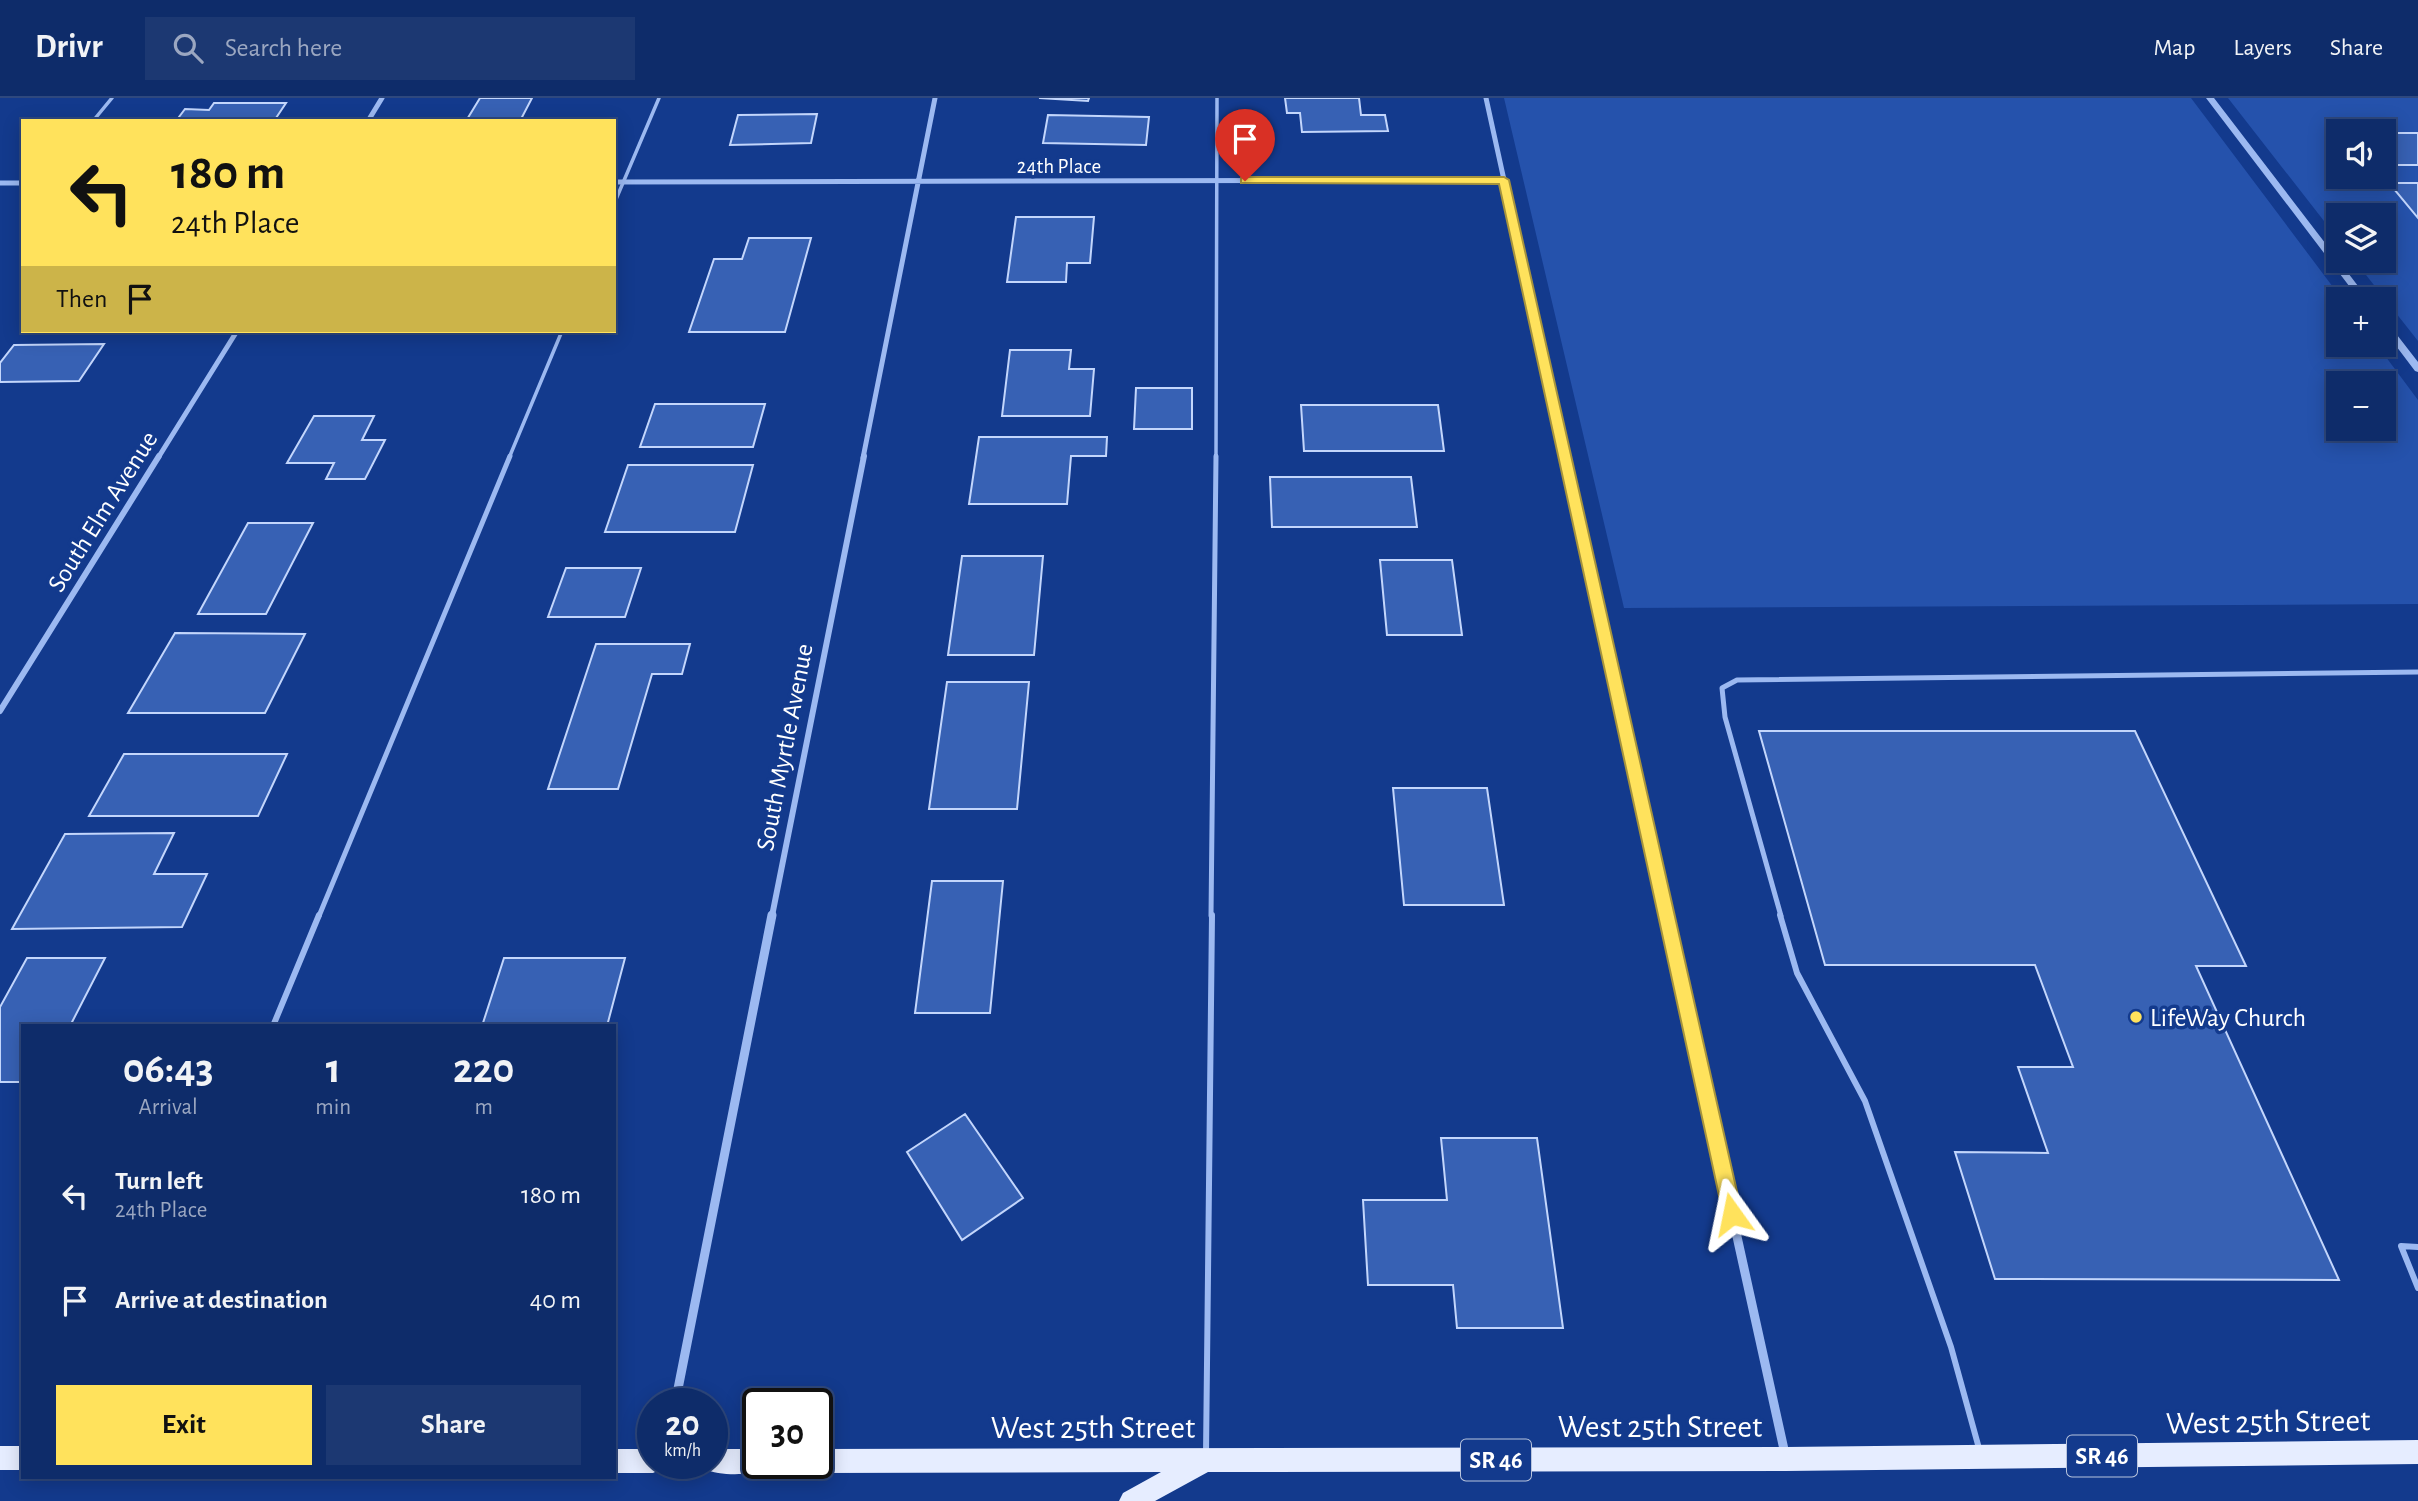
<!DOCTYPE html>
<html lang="en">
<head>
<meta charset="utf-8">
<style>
	body { margin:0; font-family:"Alegreya Sans",sans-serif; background:#1c3872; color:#f1f3f6; height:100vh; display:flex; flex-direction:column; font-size:26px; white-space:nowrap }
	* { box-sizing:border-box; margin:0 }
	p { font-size:23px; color:#9ba7c1 }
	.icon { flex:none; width:38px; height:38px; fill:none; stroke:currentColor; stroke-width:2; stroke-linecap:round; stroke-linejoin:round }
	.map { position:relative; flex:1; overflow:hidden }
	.sheet { position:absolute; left:21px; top:926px; width:595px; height:455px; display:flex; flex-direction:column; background:#0e2c6a; border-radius:0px; box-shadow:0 4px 18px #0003,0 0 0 2px #2e487e }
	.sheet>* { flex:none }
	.banner { position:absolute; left:21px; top:21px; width:595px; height:214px; border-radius:0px; box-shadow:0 4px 18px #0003,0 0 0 2px #2e487e; background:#ffe25c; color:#111; overflow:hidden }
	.fabs { position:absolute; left:2326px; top:21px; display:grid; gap:14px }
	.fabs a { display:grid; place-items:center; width:70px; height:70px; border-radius:0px; background:#0e2c6a; box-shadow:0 4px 18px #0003,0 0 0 2px #2e487e; font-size:35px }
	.speed { position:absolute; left:637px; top:1290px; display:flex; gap:14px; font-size:35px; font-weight:700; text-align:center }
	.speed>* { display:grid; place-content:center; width:91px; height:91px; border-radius:50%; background:#0e2c6a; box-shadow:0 4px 18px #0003,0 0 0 2px #2e487e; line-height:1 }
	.speed small { font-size:18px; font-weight:400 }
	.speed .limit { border:4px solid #111; border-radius:10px; background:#fff; color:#111 }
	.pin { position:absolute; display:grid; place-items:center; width:60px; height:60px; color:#fff; margin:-72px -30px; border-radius:50% 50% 50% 0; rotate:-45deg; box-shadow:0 0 7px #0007 }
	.pin .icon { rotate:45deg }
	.me { position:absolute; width:77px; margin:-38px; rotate:348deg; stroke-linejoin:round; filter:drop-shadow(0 0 5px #0008) }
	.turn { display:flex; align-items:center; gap:24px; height:147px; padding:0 35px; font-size:32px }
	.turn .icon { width:91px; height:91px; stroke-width:2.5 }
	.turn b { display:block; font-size:49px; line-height:60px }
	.then { display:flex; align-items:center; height:66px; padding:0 35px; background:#0003; gap:14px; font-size:26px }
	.eta { display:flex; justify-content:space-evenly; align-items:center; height:119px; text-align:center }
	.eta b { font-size:42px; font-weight:700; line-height:49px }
	.primary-button { display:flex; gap:14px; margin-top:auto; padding:14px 35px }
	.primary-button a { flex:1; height:80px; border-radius:0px; background:#ffe25c; color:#111; font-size:28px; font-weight:700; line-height:80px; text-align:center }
	.primary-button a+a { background:#1c3872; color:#f1f3f6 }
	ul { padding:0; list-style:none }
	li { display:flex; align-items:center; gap:21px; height:105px; padding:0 35px }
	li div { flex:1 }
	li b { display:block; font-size:26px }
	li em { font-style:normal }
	header { display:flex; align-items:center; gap:42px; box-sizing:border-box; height:98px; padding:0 35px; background:#0e2c6a; border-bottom:2px solid #2e487e }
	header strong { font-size:33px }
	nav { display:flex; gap:38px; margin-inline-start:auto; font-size:24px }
	.search { width:490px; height:63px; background:#1c3872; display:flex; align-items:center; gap:18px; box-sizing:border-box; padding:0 24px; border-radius:0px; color:#9ba7c1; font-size:26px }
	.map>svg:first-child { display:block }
	.green { fill:#2552ac; fill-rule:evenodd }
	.building { fill:#3761b4; stroke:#c3d6fc; stroke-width:2 }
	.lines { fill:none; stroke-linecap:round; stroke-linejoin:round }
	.service-far2 { stroke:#9cb9f1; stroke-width:3.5 }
	.service-far1 { stroke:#9cb9f1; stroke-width:5 }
	.service { stroke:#9cb9f1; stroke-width:6 }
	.minor-far2 { stroke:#9cb9f1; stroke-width:5 }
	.minor-far1 { stroke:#9cb9f1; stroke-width:6 }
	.minor { stroke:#9cb9f1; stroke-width:9 }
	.tertiary { fill:#9cb9f1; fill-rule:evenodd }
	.primary { fill:#e6edff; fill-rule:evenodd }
	.route { fill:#ffe25c; stroke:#a6933c; stroke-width:2 }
	.poi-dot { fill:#ffe25c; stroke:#133a8d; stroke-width:2.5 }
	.labels { text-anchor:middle; stroke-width:7; stroke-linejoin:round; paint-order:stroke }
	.far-street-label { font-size:21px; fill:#fff; stroke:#133a8d }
	.shield { fill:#133a8d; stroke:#b8c4dd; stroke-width:2 }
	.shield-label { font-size:24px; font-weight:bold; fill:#fff }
	.street-label { font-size:26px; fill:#fff; stroke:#133a8d }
	.poi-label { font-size:26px; fill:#fff; stroke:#133a8d; text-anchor:start }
	.near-street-label { font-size:32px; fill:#fff; stroke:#133a8d }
</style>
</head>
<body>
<header>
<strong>Drivr</strong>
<div class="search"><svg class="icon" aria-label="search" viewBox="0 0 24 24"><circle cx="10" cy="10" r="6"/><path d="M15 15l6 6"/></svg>Search here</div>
<nav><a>Map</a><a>Layers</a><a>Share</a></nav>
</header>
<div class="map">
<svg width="2418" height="1403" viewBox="0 0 2418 1403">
	<rect width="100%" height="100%" fill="#133a8d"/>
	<path class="green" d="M1504 0H2191L2342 201H2338V247H2377L2418 302V506L1624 510ZM2338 285H2384V331H2338Z
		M2228 0H2418V243L2355 163H2384V117H2338V141ZM2338 33H2384V79H2338Z"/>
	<path class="building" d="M480 0H532L520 23H466Z
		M1039 0H1089L1088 3Z
		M1285 0H1359L1361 17H1385L1388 33 1302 34 1300 15H1287Z
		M214 5H286L274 23H176L185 11 209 12Z
		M817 16 811 45 730 47 738 17Z
		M1048 17 1149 19 1146 47 1043 45Z
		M2384 35H2418V67H2384Z
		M2389 85H2418V120Z
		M1016 119H1094L1090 165H1067L1066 184H1007Z
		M749 140H811L785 234H689L714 161H742Z
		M104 246 79 283 0 284V265L14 247Z
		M1010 252H1071L1069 271H1094L1090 318H1002Z
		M1136 290H1192V331H1134Z
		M655 306H765L753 349H640Z
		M1301 307H1438L1444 353H1304Z
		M314 318H374L362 342H385L365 381H326L334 365H287Z
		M979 339H1107L1106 358H1071L1067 406H969Z
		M628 367H753L735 434H605Z
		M1270 379H1411L1417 429H1272Z
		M248 425H313L266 516H198Z
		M962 458H1043L1034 557H948Z
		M1380 462H1452L1462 537H1387Z
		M566 470H641L625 519H548Z
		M175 535 305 536 265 615H128Z
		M596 546H690L682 576H652L618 691H548Z
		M947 584H1029L1017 711H929Z
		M1759 633H2135L2246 868H2196L2339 1182 1995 1181 1955 1054 2048 1055 2018 969H2073L2035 867H1825Z
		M124 656H287L258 718H89Z
		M1393 690H1487L1504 807H1404Z
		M174 735 154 776H207L182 829 12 831 65 736Z
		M932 783H1003L990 915H915Z
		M27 860H105L70 928H23V984H0V909Z
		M504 860H625L607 928H482Z
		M965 1016 1023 1100 962 1142 907 1054Z
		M1441 1040H1537L1563 1230H1457L1453 1187H1368L1363 1102H1447Z"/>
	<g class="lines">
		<path class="service-far2" d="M93 23 112 0
			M614 106 659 0
			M509 360 562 233
			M1216 360 1217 0"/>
		<path class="service-far1" d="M319 818 510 358
			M1211 818 1216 358
			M1781 818 1725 619 1722 590 1737 582 2418 574"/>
		<path class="service" d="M1780 817 1797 875 1865 1003 1951 1249 1980 1354
			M273 928 319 817
			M2418 1149 2401 1148 2418 1190
			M1206 1356 1212 817"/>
		<path class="minor-far2" d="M1486 0 1565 360
			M368 23 382 0
			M614 84 1504 82
			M0 85H23
			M158 360 237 233
			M863 360 935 0"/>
		<path class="minor-far1" d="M1565 358 1666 818
			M0 613 159 358
			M772 818 864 358"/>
		<path class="minor" d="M1666 817 1785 1356
			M675 1306 772 817"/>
		<path class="tertiary" d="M2206 0H2214L2368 201H2359Z
			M2384 223 2387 224 2418 264V274L2415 273 2384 232Z"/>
		<path class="primary" d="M2418 1342V1366L1786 1373 1208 1374 1155 1403H1119L1123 1395 1161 1374 817 1375 809 1371 806 1365H817V1351L1786 1349Z
			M0 1348H23V1372H0Z
			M614 1351H653V1365H664L661 1371 653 1375H614Z
			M712 1351H758V1365H769L766 1371C750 1378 720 1378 704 1371L701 1365H712Z"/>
	</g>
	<path class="route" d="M1245 79H1504L1509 82 1742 1116 1739 1123 1732 1126 1726 1123 1723 1116 1499 86 1241 85V80Z"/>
	<circle class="poi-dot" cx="2136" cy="919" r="7"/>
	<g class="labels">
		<g class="far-street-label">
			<text x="1059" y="75">24th Place</text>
		</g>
		<g class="shield">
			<rect x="2067" y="1337.5" width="70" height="41" rx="5"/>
			<rect x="1461" y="1341.5" width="70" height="41" rx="5"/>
		</g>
		<g class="shield-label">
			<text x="2102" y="1366">SR 46</text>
			<text x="1496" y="1370">SR 46</text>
		</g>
		<g class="street-label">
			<text transform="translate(102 413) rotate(-58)" y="9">South Elm Avenue</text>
			<text transform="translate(784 649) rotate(-79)" y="9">South Myrtle Avenue</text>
		</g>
		<g class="poi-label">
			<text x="2150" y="928">LifeWay Church</text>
		</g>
		<g class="near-street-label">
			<text transform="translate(2268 1323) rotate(-1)" y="11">West 25th Street</text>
			<text x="1660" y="1339">West 25th Street</text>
			<text x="1093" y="1340">West 25th Street</text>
		</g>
	</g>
</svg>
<div class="fabs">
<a><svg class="icon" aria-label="sound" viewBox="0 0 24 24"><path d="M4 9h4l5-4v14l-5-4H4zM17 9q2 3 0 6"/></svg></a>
<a><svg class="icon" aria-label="layers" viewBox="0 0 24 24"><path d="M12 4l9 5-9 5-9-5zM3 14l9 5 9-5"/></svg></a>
<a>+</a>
<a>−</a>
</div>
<div class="speed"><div>20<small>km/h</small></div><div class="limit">30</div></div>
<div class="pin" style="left:1245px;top:83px;background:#d93025"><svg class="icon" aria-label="arrive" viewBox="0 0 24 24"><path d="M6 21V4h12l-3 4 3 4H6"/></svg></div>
<svg class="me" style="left:1732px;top:1116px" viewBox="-20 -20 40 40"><path d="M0-17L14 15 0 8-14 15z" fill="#ffe25c" stroke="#fff" stroke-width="4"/></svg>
<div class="banner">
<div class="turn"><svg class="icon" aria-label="left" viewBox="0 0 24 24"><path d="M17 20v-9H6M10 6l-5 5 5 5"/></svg><div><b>180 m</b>24th Place</div></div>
<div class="then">Then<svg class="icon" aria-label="arrive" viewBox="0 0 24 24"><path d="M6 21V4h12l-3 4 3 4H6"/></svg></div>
</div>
<section class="sheet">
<div class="eta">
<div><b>06:43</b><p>Arrival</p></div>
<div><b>1</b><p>min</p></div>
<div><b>220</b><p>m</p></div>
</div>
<ul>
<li><svg class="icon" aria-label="left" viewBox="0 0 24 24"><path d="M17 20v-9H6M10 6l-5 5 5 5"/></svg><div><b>Turn left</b><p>24th Place</p></div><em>180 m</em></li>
<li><svg class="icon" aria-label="arrive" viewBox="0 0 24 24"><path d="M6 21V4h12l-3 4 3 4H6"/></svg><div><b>Arrive at destination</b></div><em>40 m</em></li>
</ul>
<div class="primary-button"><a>Exit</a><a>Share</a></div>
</section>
</div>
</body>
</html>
